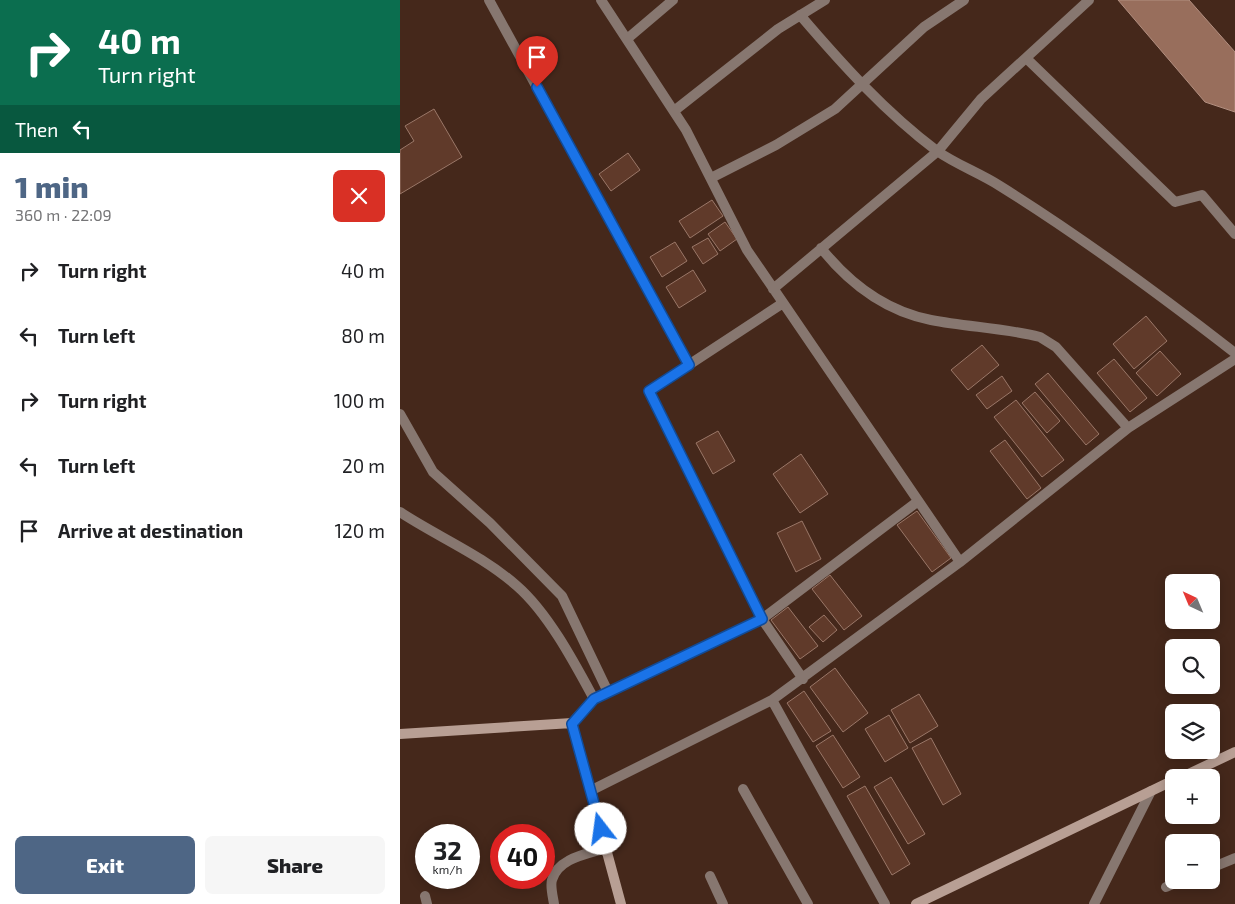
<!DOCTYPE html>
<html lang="en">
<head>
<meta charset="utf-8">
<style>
	body { margin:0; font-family:"Exo 2",sans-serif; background:#f6f6f6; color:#202124; height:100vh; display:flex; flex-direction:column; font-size:19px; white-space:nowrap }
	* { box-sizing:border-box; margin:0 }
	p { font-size:16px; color:#757577 }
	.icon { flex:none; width:28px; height:28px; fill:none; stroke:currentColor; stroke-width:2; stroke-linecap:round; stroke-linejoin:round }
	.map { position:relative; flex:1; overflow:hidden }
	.drawer { display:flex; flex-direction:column; background:#fff; width:400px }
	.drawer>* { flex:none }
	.hud { background:#0b6e4f; color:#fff; overflow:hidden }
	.needle { width:32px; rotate:316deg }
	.buttons { position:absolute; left:765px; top:574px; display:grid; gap:10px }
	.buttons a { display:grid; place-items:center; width:55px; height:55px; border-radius:8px; background:#fff; box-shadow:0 2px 12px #0003; font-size:25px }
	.speed { position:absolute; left:15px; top:824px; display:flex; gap:10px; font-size:25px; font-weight:700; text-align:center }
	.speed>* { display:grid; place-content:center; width:65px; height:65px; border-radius:50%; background:#fff; box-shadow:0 2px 12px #0003; line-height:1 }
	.speed small { font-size:12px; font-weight:400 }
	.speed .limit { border:8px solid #d22; background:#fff; color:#111 }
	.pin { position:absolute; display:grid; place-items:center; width:42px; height:42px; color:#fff; margin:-51px -21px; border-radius:50% 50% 50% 0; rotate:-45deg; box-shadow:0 0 5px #0007 }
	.pin .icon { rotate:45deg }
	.me { position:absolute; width:55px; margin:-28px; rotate:345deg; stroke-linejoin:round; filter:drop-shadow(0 0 4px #0008) }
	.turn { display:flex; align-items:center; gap:18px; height:105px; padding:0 15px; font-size:22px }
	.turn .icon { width:65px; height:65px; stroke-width:2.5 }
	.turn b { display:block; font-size:35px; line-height:42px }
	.then { display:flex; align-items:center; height:48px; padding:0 15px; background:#0003; gap:10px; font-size:19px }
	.round { display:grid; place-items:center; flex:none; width:52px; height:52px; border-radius:8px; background:#f6f6f6 }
	.head { display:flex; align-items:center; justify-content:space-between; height:85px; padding:0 15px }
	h1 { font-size:30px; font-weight:800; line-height:38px; color:#4e6685 }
	.cta { display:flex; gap:10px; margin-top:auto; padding:10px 15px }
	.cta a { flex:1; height:58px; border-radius:8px; background:#4e6685; color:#fff; font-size:20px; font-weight:800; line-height:58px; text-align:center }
	.cta a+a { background:#f6f6f6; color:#202124 }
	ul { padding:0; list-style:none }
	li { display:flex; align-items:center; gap:15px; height:65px; padding:0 15px }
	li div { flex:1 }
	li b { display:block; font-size:19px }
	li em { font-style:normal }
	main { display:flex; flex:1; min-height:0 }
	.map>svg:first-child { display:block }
	.water { fill:#986e5c; stroke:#b28f80 }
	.building { fill:#603a2a; stroke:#9a7768 }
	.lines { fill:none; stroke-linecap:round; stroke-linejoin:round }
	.street { stroke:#877770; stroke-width:10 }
	.secondary { stroke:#b89f94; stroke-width:10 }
	.route-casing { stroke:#114b97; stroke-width:12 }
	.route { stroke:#1a73e8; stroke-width:9 }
</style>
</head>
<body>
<main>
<section class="drawer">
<div class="hud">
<div class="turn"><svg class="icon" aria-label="right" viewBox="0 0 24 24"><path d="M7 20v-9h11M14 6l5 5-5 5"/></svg><div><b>40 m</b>Turn right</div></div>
<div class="then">Then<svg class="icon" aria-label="left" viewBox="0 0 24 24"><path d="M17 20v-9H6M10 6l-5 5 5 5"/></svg></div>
</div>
<div class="head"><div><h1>1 min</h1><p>360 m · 22:09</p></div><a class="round" style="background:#d93025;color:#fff"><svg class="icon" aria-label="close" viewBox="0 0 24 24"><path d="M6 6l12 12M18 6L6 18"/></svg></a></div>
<ul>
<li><svg class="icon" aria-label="right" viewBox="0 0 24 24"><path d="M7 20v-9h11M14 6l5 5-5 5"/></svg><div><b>Turn right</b></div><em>40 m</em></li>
<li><svg class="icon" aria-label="left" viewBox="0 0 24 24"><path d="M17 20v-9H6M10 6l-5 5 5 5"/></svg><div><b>Turn left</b></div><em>80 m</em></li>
<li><svg class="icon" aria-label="right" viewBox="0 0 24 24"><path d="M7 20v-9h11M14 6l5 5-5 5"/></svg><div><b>Turn right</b></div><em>100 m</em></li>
<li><svg class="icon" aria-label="left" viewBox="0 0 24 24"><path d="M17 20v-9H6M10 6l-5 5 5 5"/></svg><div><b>Turn left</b></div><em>20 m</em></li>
<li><svg class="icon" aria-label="arrive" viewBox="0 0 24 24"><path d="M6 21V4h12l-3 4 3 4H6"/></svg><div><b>Arrive at destination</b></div><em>120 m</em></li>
</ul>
<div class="cta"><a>Exit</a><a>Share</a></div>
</section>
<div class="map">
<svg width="835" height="904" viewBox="0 0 835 904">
	<rect width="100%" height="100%" fill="#45281b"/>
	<path class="water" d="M718 0H789L835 52V112L805 102Z"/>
	<path class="building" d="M34 109 62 157 0 194V150L14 141 5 126Z
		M228 153 240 170 211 191 199 174Z
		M312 200 323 216 290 238 279 221Z
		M325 222 337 239 320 251 308 234Z
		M308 238 318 254 303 264 292 247Z
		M275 242 287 261 262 277 250 257Z
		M293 270 306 291 279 308 266 287Z
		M746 316 767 341 734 369 713 344Z
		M582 345 599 365 568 390 551 370Z
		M760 351 781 374 757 396 736 373Z
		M714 359 747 398 730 412 697 373Z
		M648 373 699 434 686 445 635 384Z
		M602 376 612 391 587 409 576 395Z
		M635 392 660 421 647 433 622 403Z
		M616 400 664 460 642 477 594 417Z
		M318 431 335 461 313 474 296 443Z
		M605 440 641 488 627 499 590 451Z
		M401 454 428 494 400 513 373 474Z
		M517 511 551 558 532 572 497 525Z
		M402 521 421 559 396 572 377 533Z
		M430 575 462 616 444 630 412 589Z
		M388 607 418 646 400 659 371 620Z
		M424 615 437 630 423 642 409 627Z
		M435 668 468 713 443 732 410 687Z
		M404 691 431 731 413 742 387 703Z
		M519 694 538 726 510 743 491 710Z
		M489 715 508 748 485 762 465 729Z
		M433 735 460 777 443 788 416 746Z
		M531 738 561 794 543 805 512 748Z
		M491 777 525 834 508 844 474 787Z
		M465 786 510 864 492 875 447 796Z"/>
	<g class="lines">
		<path class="street" d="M89 0 289 365
			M201 0 286 130 347 250 560 562
			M400 15C442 64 485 112 537 151 557 165 580 173 600 186 682 237 759 294 835 353
			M227 39 273 0
			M626 58 775 202 802 195 835 234
			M274 111 378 29 425 0
			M311 178 376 145 435 109 524 27 564 0
			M421 248C449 283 485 311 531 320 567 327 604 328 640 337L656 347 728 428
			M373 289 538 151 581 99 689 0
			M383 303 249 391 362 619 403 679
			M0 414 33 472 90 523 162 596 208 692
			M0 512C38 537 82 555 117 586 148 613 174 662 194 699L172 723
			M194 699 362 619 517 502
			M343 789 408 904
			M190 791 372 700
			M811 868 835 858
			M310 876 323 904
			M766 887 782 880
			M25 896 27 904
			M154 904C153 897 150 886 152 880 158 858 187 854 206 848
			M485 904 372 700 560 562 728 428 835 359
			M694 904 751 791"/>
		<path class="secondary" d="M0 734 172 723 221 904
			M780 778 835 752
			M516 904 774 780"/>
	</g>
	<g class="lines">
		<g class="route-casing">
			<path id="route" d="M137 87 289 365 249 391 362 619 194 699 172 724 201 829"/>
		</g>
		<use href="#route" class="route"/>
	</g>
</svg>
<div class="buttons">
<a><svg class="needle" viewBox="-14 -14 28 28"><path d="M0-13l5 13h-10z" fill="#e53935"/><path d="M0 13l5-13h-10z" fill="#757577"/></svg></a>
<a><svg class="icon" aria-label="search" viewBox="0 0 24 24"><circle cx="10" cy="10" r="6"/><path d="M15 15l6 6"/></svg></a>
<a><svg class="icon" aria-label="layers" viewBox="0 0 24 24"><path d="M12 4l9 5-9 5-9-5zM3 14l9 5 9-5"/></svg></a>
<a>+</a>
<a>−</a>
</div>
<div class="speed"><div>32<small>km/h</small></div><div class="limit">40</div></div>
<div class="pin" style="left:137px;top:87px;background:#d93025"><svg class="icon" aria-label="arrive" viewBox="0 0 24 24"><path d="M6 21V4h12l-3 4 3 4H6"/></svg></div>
<svg class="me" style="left:201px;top:829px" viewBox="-20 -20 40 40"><circle r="19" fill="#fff"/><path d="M0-13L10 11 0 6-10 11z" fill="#1a73e8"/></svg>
</div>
</main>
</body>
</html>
